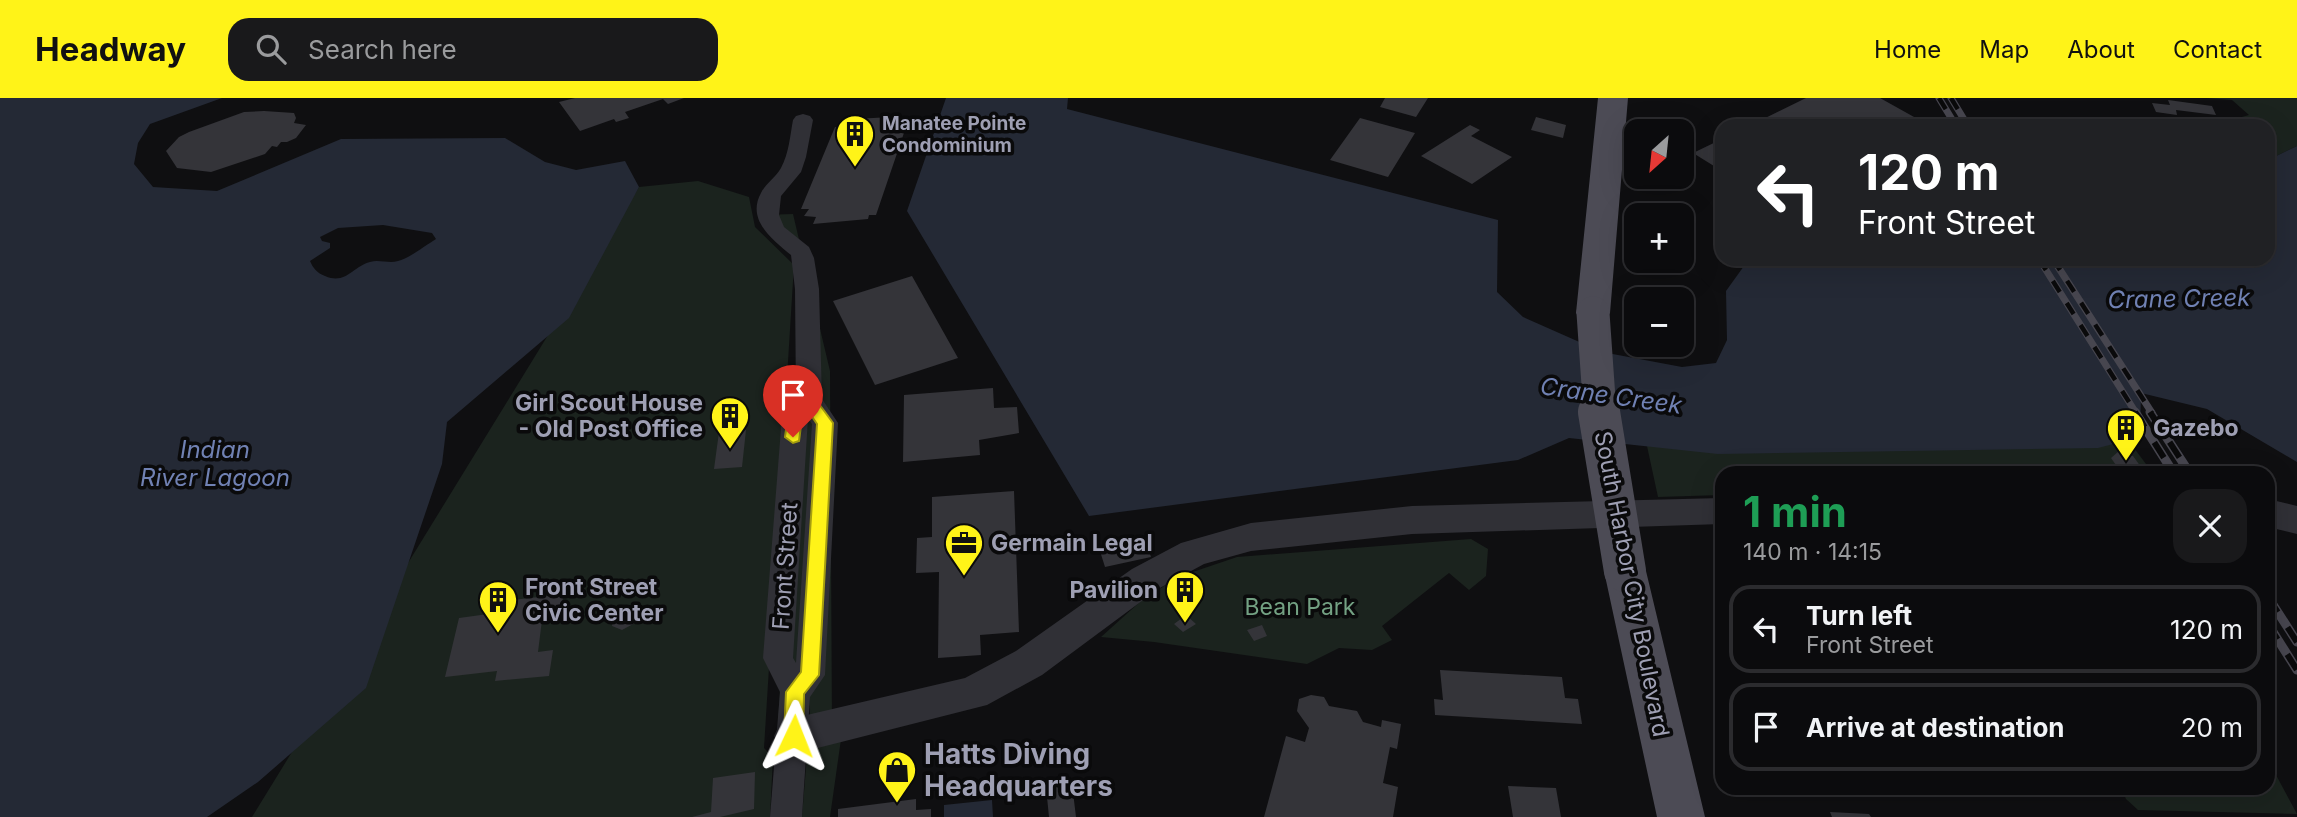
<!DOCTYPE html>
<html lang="en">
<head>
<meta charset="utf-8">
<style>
	body { margin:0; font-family:Inter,sans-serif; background:#19191b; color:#f1f3f6; height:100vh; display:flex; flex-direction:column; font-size:26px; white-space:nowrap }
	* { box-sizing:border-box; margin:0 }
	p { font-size:23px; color:#9a9b9d }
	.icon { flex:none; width:38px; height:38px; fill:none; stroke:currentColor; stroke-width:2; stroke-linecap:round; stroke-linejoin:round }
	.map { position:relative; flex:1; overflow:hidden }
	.side { position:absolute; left:1715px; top:368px; width:560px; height:329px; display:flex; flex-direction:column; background:#0b0b0d; border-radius:21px; box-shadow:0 7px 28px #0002,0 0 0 2px #2b2b2e }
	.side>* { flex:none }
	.guide { position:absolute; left:1715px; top:21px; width:560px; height:147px; border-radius:21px; box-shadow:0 7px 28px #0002,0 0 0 2px #2b2b2e; background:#202124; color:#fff; overflow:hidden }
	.needle { width:46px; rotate:207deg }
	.tools { position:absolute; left:1624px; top:21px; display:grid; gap:14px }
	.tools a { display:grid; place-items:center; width:70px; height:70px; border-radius:14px; background:#0b0b0d; box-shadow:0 7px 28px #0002,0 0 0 2px #2b2b2e; font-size:35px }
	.pin { position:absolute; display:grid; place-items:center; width:60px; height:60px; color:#fff; margin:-72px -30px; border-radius:50% 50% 50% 0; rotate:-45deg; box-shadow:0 0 7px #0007 }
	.pin .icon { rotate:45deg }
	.me { position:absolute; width:77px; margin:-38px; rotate:2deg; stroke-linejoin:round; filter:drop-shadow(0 0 5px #0008) }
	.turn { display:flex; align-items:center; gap:24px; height:147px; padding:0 28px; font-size:32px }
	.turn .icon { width:91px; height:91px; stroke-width:2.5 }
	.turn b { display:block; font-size:49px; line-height:60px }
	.round { display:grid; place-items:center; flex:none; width:74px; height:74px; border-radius:21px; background:#19191b }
	.overview { display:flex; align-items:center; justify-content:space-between; height:119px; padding:0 28px }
	h1 { font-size:42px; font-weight:700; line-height:52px; color:#1e9e55 }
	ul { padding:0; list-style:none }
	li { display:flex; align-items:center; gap:21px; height:88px; margin:0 14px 10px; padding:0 14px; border:4px solid #2b2b2e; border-radius:21px }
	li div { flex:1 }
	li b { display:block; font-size:26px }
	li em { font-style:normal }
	header { display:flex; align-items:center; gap:42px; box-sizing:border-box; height:98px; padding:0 35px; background:#fff318; color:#111 }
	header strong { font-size:33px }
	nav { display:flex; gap:38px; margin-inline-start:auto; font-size:24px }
	.search { width:490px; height:63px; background:#19191b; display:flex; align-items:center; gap:18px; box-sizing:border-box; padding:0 24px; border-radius:21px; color:#9a9b9d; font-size:26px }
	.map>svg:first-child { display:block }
	.green { fill:#1b231e }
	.water { fill:#242935; fill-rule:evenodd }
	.building { fill:#343439 }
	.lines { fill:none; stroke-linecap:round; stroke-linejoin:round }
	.minor { fill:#303036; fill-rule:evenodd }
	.tertiary { fill:#303036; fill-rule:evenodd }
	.primary { fill:#4c4b55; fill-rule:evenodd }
	.rail-far1-casing { stroke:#47464f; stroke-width:7 }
	.rail-casing { stroke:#47464f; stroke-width:9 }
	.rail-far1 { stroke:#0a0a0b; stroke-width:4.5; stroke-dasharray:13; stroke-linecap:butt }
	.rail { stroke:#0a0a0b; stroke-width:6; stroke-dasharray:18; stroke-linecap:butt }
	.primary-bridge-far1 { stroke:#4c4b55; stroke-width:33 }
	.primary-bridge { stroke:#4c4b55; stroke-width:42 }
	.route { fill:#fff318; stroke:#a69e10; stroke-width:2 }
	.labels { text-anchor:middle; stroke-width:7; stroke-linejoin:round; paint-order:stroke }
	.far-poi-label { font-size:19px; font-weight:bold; fill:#9e9fb3; stroke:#0a0a0b; text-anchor:start }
	.poi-label { font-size:23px; font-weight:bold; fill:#9e9fb3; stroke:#0a0a0b; text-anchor:start }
	.street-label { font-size:23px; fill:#9e9fb3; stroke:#0a0a0b }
	.park-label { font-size:23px; fill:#73a183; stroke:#0a0a0b }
	.water-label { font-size:24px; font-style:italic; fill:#7081b3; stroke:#0a0a0b }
	.near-poi-label { font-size:28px; font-weight:bold; fill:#9e9fb3; stroke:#0a0a0b; text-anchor:start }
</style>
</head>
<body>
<header>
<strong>Headway</strong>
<div class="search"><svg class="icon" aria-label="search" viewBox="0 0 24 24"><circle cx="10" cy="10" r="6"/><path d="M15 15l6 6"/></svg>Search here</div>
<nav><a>Home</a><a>Map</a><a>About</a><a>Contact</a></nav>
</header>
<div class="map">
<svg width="2297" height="719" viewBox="0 0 2297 719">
	<rect width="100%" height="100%" fill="#0f0f11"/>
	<path class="green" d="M2206 0H2297V48L2268 62V28H2234L2231 22 2249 17 2232 2Z
		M698 83 749 99 755 129 794 167 764 650 773 659 770 719H252L639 89Z
		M793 116 830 273 832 628 843 627 830 719H802L810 621 809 578 777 643 804 166 762 117Z
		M2131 346 2152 374H1722V397L1658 399 1647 348Z
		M1471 441 1488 451 1486 478 1469 492 1449 475 1382 528 1392 542 1372 552 1339 550 1307 566 1154 544 1101 539 1141 503 1178 479 1237 459Z
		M2268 662 2297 716 2138 712 2126 701 2121 690H2268Z"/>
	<path class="water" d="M0 0H222L150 26 138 45 134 66 153 89 217 93 341 41 505 40 545 64 576 72 625 63 639 89 569 220 447 324 442 366 366 590 258 684 207 719H0ZM383 127 432 135 436 141C426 147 408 161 398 163 389 166 379 161 370 164 352 169 346 187 325 178 317 175 313 170 310 163L330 150V145L322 143 320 139 338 130Z
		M946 0H1068L1067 11 1498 122 1497 194 1523 219 1602 254 1682 269 1716 265 1727 242 1726 193 1749 161H2268V62L2297 48V364L2207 311 2141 295 2140 339 2098 350 1718 356 1569 340 1518 362 1089 418 907 113Z
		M992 702 993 719H944V707Z"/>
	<path class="building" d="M575 0H684L668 6 663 1 625 14 629 20 616 24 614 21 580 33 559 4Z
		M1385 0H1428L1416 19 1380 9Z
		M1806 0H1880L1923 24 1915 28H1749Z
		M2168 2 2212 8 2216 17 2176 12 2177 17 2156 14 2152 5 2170 7Z
		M264 13 294 15 296 20 294 25 306 27 296 40 287 44H281L277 49 272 48 265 56 211 74 177 70 166 53 179 39 189 34 244 14Z
		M891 19V25H901L900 29H906L876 117H869L868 121 813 126 816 119 804 118 809 111H801L835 29 840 30 843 23 853 24 855 21Z
		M1536 19 1566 27 1563 40 1531 32Z
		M1360 20 1415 35 1388 79 1330 62Z
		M1470 27 1480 32 1471 38 1512 59 1472 86 1421 58Z
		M1722 41V73L1693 55Z
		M912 178 958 260 875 287 833 203Z
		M993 290 994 310 1017 309 1019 335 979 342 980 357 903 364 904 297Z
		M746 332 742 369 714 371 719 334Z
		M2119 353 2133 358 2141 369 2134 374 2118 370 2111 360Z
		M1014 393 1019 534 980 537 981 557 938 560 939 474 916 475 917 440 932 439V399Z
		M1145 440 1151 459 1105 469 1099 450Z
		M565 486 560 520 542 522 538 554 553 552 549 578 495 583 497 573 445 579 459 520 510 513 512 502 548 498 549 489Z
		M624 511 636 515 635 525 622 532 612 528 613 518Z
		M1186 517 1196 526 1183 534 1174 526Z
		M1262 527 1267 538 1254 543 1247 532Z
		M1440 572 1562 579 1565 600 1578 601 1582 626 1435 617 1434 601 1443 602Z
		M1311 597 1324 599 1329 608 1357 613 1363 624 1381 629 1382 622 1401 626 1397 651 1390 649 1383 685 1398 689 1393 719H1264L1286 638 1305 644 1309 630 1297 613 1299 601Z
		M755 674 754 711 720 719H692L711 714 713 680Z
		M1072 686 1076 719H1049L1046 689Z
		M1508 688 1556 690 1561 719H1513Z
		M916 701V712L931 711V719H838V711Z
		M1830 714 1869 716 1871 719H1832Z"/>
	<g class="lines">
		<path class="minor" d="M803 16 810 18 813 22 806 59 801 74 781 98 779 117 784 129 809 149 814 160 819 191 822 301 838 325 825 577 810 599 802 719H770L780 594 763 560 782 318 796 300 795 191 791 157C773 142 746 122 761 95 766 85 776 79 781 70 789 55 790 38 793 22L796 18ZM808 320 812 326 796 565 793 560Z"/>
		<path class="tertiary" d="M1722 400V426L1412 436 1251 453 1204 466 1158 491 1042 577 987 607 794 656 780 651 774 638 780 625 794 620 965 580 1016 553 1132 471 1181 445 1251 425 1412 408Z
			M2268 401 2297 408V436L2268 429Z"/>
		<path class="primary" d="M1598 0H1628L1610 215 1605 223 1593 227 1581 223 1576 215Z
			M1625 456 1640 461 1646 473 1705 719H1657L1604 473 1610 461Z"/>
		<g class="rail-far1-casing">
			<path id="rail-far1" d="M1939 0 1956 28
				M1951 0 1968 28
				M2039 161 2136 315
				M2053 161 2152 315"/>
		</g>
		<g class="rail-casing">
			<path id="rail" d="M2135 314 2173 374
				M2150 314 2189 374
				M2268 499 2297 544
				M2268 526 2297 572"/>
		</g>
		<use href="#rail-far1" class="rail-far1"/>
		<use href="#rail" class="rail"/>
		<path class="primary-bridge-far1" d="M1593 215 1600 315"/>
		<path class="primary-bridge" d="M1599 314 1625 473"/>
	</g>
	<path class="route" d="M809 297 814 299 833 325 819 577 804 596 803 638 801 644 794 646 787 644 784 638 786 594 801 574 817 326 808 313 802 320 799 343 793 345 785 339C787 321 790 304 809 297Z"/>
	<defs>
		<g id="building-pin" transform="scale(2.0125)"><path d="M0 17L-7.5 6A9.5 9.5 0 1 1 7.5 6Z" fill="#fff318" stroke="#0a0a0b"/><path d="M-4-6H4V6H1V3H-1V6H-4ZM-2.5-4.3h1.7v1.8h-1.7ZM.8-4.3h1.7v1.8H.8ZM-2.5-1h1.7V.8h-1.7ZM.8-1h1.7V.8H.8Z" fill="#111"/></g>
		<g id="office-pin" transform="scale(2.0125)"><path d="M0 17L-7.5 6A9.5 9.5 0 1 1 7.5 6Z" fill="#fff318" stroke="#0a0a0b"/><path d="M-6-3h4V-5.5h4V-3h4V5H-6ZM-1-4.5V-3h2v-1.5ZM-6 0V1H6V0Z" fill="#111"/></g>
		<g id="shop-pin" transform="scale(2.0125)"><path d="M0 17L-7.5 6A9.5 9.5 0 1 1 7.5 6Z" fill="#fff318" stroke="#0a0a0b"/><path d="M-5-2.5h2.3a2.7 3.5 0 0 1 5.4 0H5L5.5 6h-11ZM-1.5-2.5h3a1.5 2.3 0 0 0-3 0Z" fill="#111"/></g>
	</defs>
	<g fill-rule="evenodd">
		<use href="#building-pin" x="855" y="36"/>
		<use href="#building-pin" x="730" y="318"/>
		<use href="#building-pin" x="2126" y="330"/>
		<use href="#office-pin" x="964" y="445"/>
		<use href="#building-pin" x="1185" y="492"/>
		<use href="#building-pin" x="498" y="502"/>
		<use href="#shop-pin" x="897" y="672"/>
	</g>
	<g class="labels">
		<g class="far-poi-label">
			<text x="882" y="32">Manatee Pointe<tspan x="882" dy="22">Condominium</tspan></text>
		</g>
		<g class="poi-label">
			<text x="703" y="313" text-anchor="end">Girl Scout House<tspan x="703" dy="26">- Old Post Office</tspan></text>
			<text x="2153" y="338">Gazebo</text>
			<text x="991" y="453">Germain Legal</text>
			<text x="525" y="497">Front Street<tspan x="525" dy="26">Civic Center</tspan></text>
			<text x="1158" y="500" text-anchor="end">Pavilion</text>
		</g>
		<g class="street-label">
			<text transform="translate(785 468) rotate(-86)" y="8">Front Street</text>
			<text transform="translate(1632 486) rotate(79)" y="8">South Harbor City Boulevard</text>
		</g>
		<g class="park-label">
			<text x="1300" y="517">Bean Park</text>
		</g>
		<g class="water-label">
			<text transform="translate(2179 201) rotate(-1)" y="8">Crane Creek</text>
			<text transform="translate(1611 298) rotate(8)" y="8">Crane Creek</text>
			<text x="215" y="360">Indian<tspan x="215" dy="28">River Lagoon</tspan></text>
		</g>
		<g class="near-poi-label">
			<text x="924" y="666">Hatts Diving<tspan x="924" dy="32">Headquarters</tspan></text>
		</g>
	</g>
</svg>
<div class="tools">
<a><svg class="needle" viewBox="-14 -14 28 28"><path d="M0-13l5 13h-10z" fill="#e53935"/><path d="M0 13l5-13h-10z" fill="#9a9b9d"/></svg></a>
<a>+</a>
<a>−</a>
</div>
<div class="pin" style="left:793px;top:339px;background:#d93025"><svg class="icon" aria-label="arrive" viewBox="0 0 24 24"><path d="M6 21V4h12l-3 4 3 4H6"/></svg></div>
<svg class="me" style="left:794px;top:638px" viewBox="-20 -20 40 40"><path d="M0-17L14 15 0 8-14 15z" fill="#fff318" stroke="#fff" stroke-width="4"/></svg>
<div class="guide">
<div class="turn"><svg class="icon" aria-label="left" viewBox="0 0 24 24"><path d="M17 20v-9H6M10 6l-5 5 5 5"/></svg><div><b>120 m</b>Front Street</div></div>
</div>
<section class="side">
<div class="overview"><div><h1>1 min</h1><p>140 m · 14:15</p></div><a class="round"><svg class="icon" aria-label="close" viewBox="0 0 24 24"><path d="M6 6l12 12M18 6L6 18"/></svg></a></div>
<ul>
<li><svg class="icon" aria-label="left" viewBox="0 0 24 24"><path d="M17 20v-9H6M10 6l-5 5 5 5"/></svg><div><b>Turn left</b><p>Front Street</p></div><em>120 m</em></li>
<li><svg class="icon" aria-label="arrive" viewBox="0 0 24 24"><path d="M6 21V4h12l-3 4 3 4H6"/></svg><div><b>Arrive at destination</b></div><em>20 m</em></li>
</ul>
</section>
</div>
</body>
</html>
